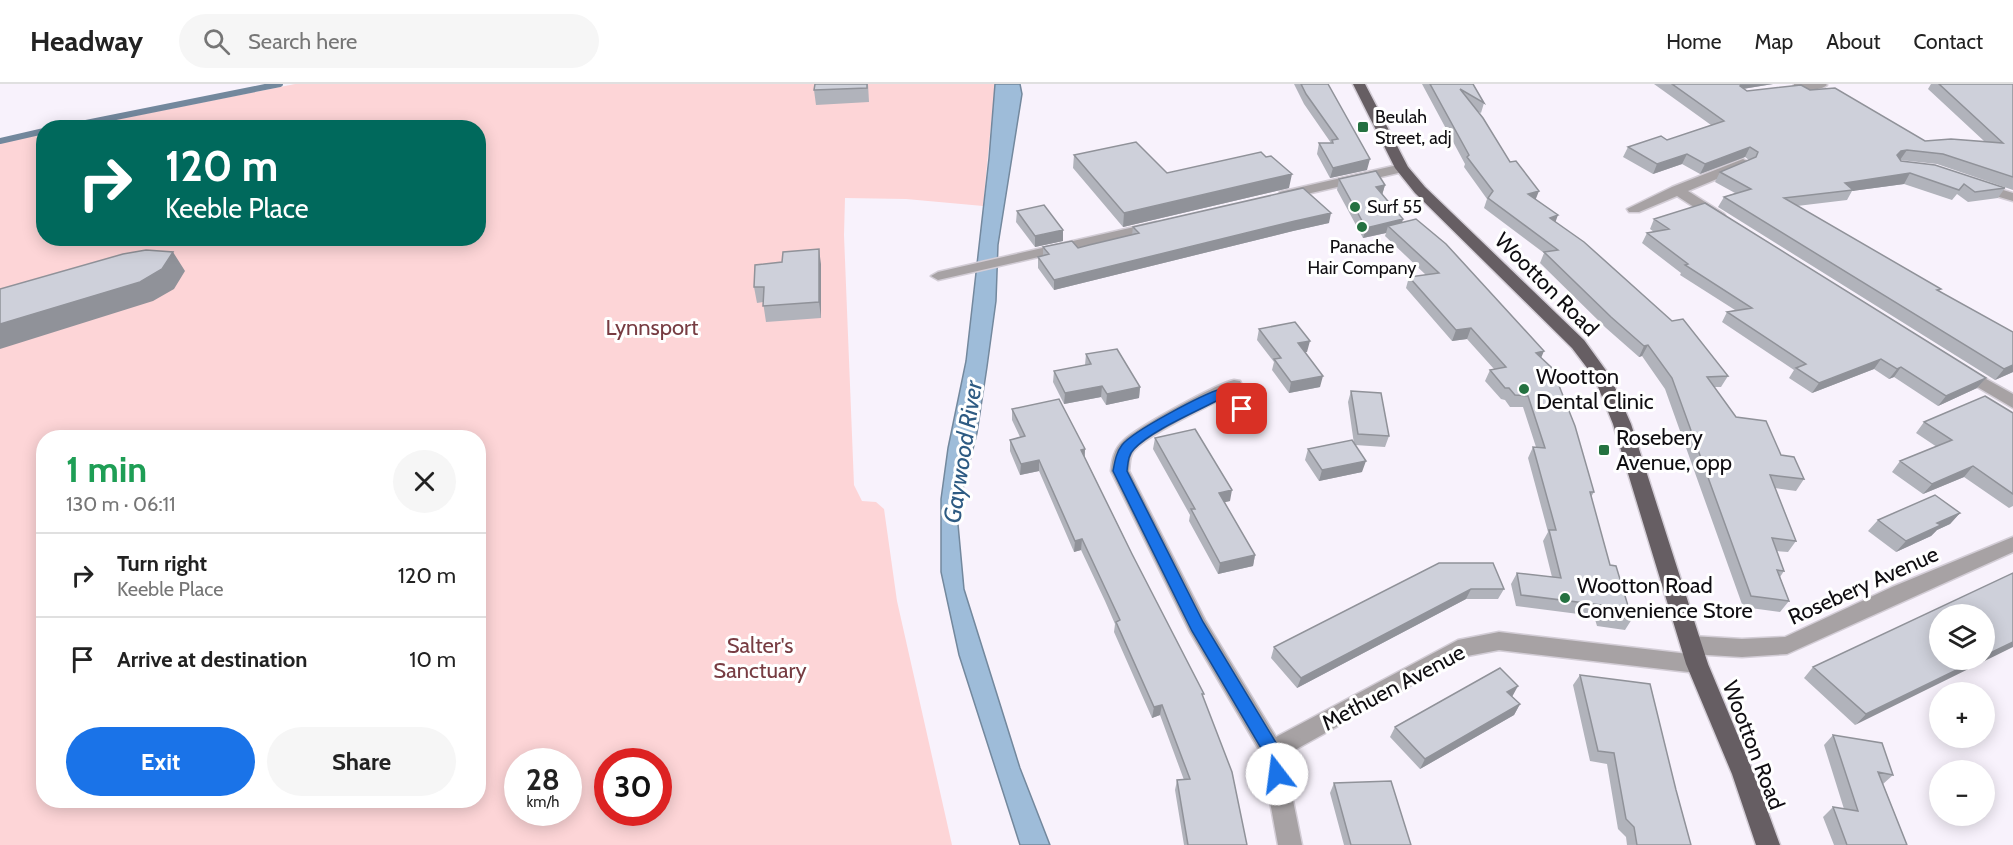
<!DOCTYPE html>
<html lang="en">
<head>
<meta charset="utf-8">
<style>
	body { margin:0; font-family:Cabin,sans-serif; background:#f6f6f6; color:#222; height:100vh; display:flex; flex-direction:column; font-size:22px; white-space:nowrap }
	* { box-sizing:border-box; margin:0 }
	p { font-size:20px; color:#767676 }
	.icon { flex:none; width:33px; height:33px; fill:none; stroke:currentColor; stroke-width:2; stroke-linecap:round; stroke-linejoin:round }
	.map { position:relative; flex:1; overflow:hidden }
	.details { position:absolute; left:36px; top:346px; width:450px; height:378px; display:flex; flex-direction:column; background:#fff; border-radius:24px; box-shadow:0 3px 15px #0003 }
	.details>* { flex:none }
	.guide { position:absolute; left:36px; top:36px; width:450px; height:126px; border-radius:24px; box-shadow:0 3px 15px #0003; background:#00695c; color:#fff; overflow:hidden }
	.controls { position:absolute; left:1929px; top:520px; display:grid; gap:12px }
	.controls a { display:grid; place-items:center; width:66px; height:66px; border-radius:50%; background:#fff; box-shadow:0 3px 15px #0003; font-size:30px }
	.speed { position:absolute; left:504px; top:664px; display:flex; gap:12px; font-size:30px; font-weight:700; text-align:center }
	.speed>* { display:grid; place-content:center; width:78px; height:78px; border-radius:50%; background:#fff; box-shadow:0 3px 15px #0003; line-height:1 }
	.speed small { font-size:15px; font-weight:400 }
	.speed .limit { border:9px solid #d22; background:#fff; color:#111 }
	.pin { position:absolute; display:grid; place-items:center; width:51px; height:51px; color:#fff; margin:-26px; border-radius:12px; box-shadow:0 3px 9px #0006 }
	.me { position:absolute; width:66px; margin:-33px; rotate:345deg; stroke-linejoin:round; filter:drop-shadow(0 0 4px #0008) }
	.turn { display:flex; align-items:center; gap:21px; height:126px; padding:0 30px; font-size:27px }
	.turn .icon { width:78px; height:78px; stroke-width:2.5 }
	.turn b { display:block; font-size:42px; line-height:51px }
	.round { display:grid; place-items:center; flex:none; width:63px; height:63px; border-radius:32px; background:#f6f6f6 }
	.summary { display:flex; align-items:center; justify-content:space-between; height:102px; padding:0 30px }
	h1 { font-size:36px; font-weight:700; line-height:45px; color:#1e9e55 }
	.action { display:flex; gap:12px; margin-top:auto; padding:12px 30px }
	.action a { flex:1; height:69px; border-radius:36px; background:#1a73e8; color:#fff; font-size:24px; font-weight:700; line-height:69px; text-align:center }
	.action a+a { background:#f6f6f6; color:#222 }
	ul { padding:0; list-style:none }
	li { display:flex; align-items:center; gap:18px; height:84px; padding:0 30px; border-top:2px solid #e0e0e0 }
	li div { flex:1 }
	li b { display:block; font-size:22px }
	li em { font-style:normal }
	header { display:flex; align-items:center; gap:36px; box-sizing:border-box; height:84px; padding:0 30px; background:#fff; border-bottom:2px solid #e0e0e0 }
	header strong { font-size:28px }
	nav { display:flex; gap:33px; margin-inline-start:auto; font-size:21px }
	.search { width:420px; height:54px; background:#f6f6f6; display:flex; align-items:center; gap:15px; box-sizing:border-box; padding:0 21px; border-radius:33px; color:#767676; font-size:22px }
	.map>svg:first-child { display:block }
	.green { fill:#fdd5d7; fill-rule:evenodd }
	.water { fill:#9ebcd9; stroke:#73889d; stroke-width:1.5 }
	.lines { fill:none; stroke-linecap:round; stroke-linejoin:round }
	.stream { stroke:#73889d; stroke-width:6 }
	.minor-casing { stroke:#d3cdd6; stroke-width:3 }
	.primary-casing { stroke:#d3cdd6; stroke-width:3 }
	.minor { fill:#a7a2a4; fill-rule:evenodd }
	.primary { fill:#665e63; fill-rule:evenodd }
	.wall { fill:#b1b3bb }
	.shaded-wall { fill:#909299 }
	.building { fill:#ced0da; stroke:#909299; stroke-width:1.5 }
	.route { fill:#1a73e8; stroke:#114b97; stroke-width:1.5 }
	.poi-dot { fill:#247140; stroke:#fff; stroke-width:2 }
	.labels { text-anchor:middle; stroke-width:6; stroke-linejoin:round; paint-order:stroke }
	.far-poi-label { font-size:18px; fill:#0f0d11; stroke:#fff; text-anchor:start }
	.street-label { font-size:22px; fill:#0f0d11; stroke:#fff }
	.park-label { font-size:22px; fill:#773c42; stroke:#fff }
	.poi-label { font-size:22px; fill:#0f0d11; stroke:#fff; text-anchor:start }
	.water-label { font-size:24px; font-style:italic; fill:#2e5b83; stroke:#fff }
</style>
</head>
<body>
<header>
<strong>Headway</strong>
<div class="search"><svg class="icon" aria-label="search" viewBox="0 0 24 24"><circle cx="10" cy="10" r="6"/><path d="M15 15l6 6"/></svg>Search here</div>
<nav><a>Home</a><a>Map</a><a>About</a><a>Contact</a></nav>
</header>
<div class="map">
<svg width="2013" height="761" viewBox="0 0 2013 761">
	<rect width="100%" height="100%" fill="#f8f2fc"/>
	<path class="green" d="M295 0H995L983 122 906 115 845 114 844 151 854 401 862 417 876 418 884 425 897 517 952 761H0V59L43 50 44 154H478V44L79 43ZM44 354H478V717H44ZM518 678H568V729H518ZM608 678H658V729H608Z"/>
	<path class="water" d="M995 0H1020L1022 10 998 161 996 217 987 283 977 349 960 417 958 440 964 505 1020 684 1050 761H1020L959 571 941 488V415L948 364 966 277 989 74Z"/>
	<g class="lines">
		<path class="stream" d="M61 44 280 0
			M0 57 44 47"/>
		<g class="minor-casing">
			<path id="minor" d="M1794 0H1826L1827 1C1820 7 1803 7 1794 6Z
				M1743 75 1750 79 1748 82 1688 107 1724 130 1726 133 1724 136H1714L1677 112 1639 128H1629L1627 125 1672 103Z
				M1402 80 1409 84 1407 87 1285 115 1278 111 1280 108Z
				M1977 98 2013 109V117L1972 105 1970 102 1972 99Z
				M1156 138 1161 139 1163 142 1161 145 938 196 931 192 938 188Z
				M1963 282 2013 310V324L1957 291 1955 287 1957 283Z
				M1234 296 1240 297 1242 301 1232 309 1251 325 1248 329H1236L1219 316C1200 327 1144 352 1133 368 1129 374 1130 381 1129 387L1205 536 1276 653 1458 556 1499 548 1697 571 1705 574 1708 580 1705 586 1697 589 1499 566 1462 573 1284 672 1302 761H1278L1261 669 1190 548 1111 387C1112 376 1114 365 1123 357 1136 344 1216 300 1234 296Z
				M2013 453V468L1787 570 1742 573 1691 570 1684 567 1681 561 1684 555 1691 552 1742 555 1785 553 1892 503Z"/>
		</g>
		<g class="primary-casing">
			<path id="primary" d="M1353 0H1365L1408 83 1425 103 1584 256 1610 292 1631 340 1708 580 1754 690 1780 761H1756L1732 690 1686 580 1613 340 1594 293 1572 264 1415 109 1395 84Z"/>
		</g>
		<use href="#minor" class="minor"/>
		<use href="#primary" class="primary"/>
	</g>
	<path class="wall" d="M868 0 869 18 816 21 814 6Z
		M1294 0H1328L1367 86 1330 94 1317 70 1319 59H1331L1304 20Z
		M1422 0H1473L1484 19 1481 29 1477 27 1535 116 1555 138 1728 292 1721 303H1714L1736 333 1781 371 1804 395 1796 407 1775 404 1796 457 1788 468 1776 467 1784 487 1780 493 1789 517 1780 528 1743 523 1665 305 1642 272 1639 273 1606 244 1540 179 1544 169 1484 124 1487 115 1464 83 1465 80Z
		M1654 0H1773L1743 5 1747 7 1810 6 1925 57H1984L1928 5 1931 0H2013V106L1937 80 1900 76 1901 77 2005 104 1998 114 1968 118 1957 110 1952 116 1904 100 1852 107 1847 116 1797 122 1939 207 2013 288 1995 296 1718 123 1724 113 1735 109 1715 98 1720 88 1749 76 1745 73 1700 90 1682 80 1653 90 1623 73 1628 63 1667 56 1711 41Z
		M1074 71 1167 89 1289 104 1123 143 1073 84Z
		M1339 95 1385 101 1382 111 1403 135 1402 138 1541 274 1594 408 1591 413 1610 481 1632 535 1625 546 1597 542 1594 532 1516 522 1511 500 1517 489 1552 493 1543 457 1548 448 1528 374 1533 363H1536L1523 323H1510L1505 316 1501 315 1485 297 1490 286 1494 285 1467 255 1452 257 1406 204 1409 193 1426 191 1385 152 1386 149 1363 154 1337 106Z
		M1017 127 1063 146V157L1035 163 1016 138Z
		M1654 135 1986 294 1977 304 1938 322 1894 293 1889 295 1874 285 1812 309 1789 294 1794 286 1722 238 1727 228 1735 226 1680 191 1681 189 1642 159 1647 149 1654 148 1650 145Z
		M1329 139 1293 147 1054 206 1038 184V173L1043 172V163L1078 164 1132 151 1133 143Z
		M782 178 821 180V234L766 238 763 218 757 219 754 203Z
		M1259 245 1307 268H1305L1320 303 1289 309 1272 286 1274 278 1257 256Z
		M1086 270 1140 303 1139 314 1106 321 1101 313 1064 320 1053 298 1054 287 1085 281Z
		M1351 307 1389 352 1385 363 1355 361 1362 388 1319 397 1305 376 1308 365 1354 360 1348 318Z
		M1012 325 1085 365V374L1203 614 1247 761H1184L1175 706 1177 696H1184L1160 631 1152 634 1114 548 1115 540 1105 517 1081 466 1074 468 1039 387 1020 391 1010 367V356L1020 353 1012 336Z
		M2013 329V422L2009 424 1964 393 1923 410 1892 388 1900 377 1937 363 1916 349 1924 338Z
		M1155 354 1230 417 1224 418 1255 471 1253 482 1218 490 1189 437 1190 431 1153 365Z
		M1960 429 1950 440 1937 446 1931 452 1896 468 1868 447 1878 436Z
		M1439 479 1504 505 1498 515H1466L1297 604 1271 574 1274 563Z
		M2013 489 1855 641 1804 594 1813 583Z
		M1580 591 1676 706 1691 761H1627L1626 753 1618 745 1607 680 1590 677 1573 601Z
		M1512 613 1520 620 1514 631 1420 685 1390 653 1395 643Z
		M1833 651 1893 691 1883 700 1907 761H1834L1823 733 1833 723 1844 725 1824 661Z
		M1334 699 1411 761H1344L1330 709Z"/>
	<path class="shaded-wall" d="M1742 0H1773L1742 5 1740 2Z
		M1750 63 1745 73 1700 90 1705 80Z
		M1907 66 1900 76 1897 71 1901 67Z
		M1687 70 1682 80 1653 90 1657 80Z
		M1370 75 1367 86 1330 94 1333 84Z
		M1910 89 1904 100 1852 107 1853 106 1845 99Z
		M1292 90 1289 104 1123 143 1124 129Z
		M1385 101 1382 111 1376 103Z
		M1539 107 1535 117 1528 110Z
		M1331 129 1329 139 1293 147 1054 206V196L1295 137Z
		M1558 131 1554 142 1550 134Z
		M1403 135 1400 146 1388 142 1386 149 1363 154 1366 144Z
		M1063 146V157L1035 163V152Z
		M819 165 821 180V234L819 218Z
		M173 168 185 187 174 205 153 217 0 265V240Z
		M1471 244 1467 255 1452 257 1456 246Z
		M1310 257 1307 268 1295 270 1298 259Z
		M1648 261 1642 272 1639 273 1644 262Z
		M1544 267 1539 279 1536 269Z
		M1881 275 1874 285 1812 309 1819 299Z
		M2013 281V288L1995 296 2004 285Z
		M1901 283 1894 293 1889 295 1897 285Z
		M1323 292 1320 303 1289 309 1291 298Z
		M1986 294 1977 304 1938 322 1946 312Z
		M1102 302 1101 313 1064 320 1065 309Z
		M1140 303 1139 314 1106 321 1107 310Z
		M1085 365 1084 377 1081 366Z
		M1039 376V387L1020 391 1021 380Z
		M1366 377 1362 388 1319 397 1322 386Z
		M1973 382 1964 393 1923 410 1932 400Z
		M1232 406 1230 417 1217 420 1219 409Z
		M1960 429 1950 440 1937 446 1931 452 1896 468 1906 457 1937 439Z
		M1082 455 1081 466 1074 468 1075 457Z
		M1255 471 1253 482 1218 490 1220 479Z
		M1471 505 1466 515 1297 604 1301 594Z
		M2013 558V563L1855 641 1866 630 1977 576H1984V572Z
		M1518 602 1512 613 1507 608Z
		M1520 620 1514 631 1420 685 1425 675Z
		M1162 621 1160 631 1152 634 1154 623Z"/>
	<path class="building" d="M815 0H867V4L814 6Z
		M1301 0H1328L1370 75 1333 84 1319 59H1333L1332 56 1338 55 1306 10Z
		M1430 0H1473L1484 19 1460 5 1483 34 1510 78 1516 77 1539 107 1528 110 1558 131 1550 134 1584 158 1672 237 1683 235 1728 292 1707 293 1736 333 1766 337 1781 371 1794 373 1804 395 1770 391 1796 457 1772 454 1784 487 1777 486 1789 517 1751 512 1672 294 1648 261 1644 262 1611 233 1544 168 1558 166 1488 114 1493 107 1467 73 1469 71Z
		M1672 0H1742L1740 2 1747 7 1801 1 1810 6 1835 4 1925 57 1951 55 2003 59 1939 0H2013V93L1943 70 1907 66 1901 67 1897 71 1901 77 1935 81 2005 104 1975 108 1964 100 1959 106 1910 89 1845 99 1853 106 1784 114 1941 205 1937 206 2013 248V281L2004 285 1724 113 1751 105 1720 88 1756 73 1758 68 1750 63 1705 80 1687 70 1657 80 1628 63 1661 52 1667 56 1724 37Z
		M1136 58 1167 89 1261 68 1266 73 1271 72 1292 90 1124 129 1074 71Z
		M1376 87 1385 101 1376 103 1403 135 1366 144 1339 95Z
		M1303 104 1331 129 1295 137 1054 196 1038 173 1049 170 1043 163 1072 157 1078 164 1089 161 1139 149 1133 143Z
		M1705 119 1986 294 1946 312 1901 283 1897 285 1881 275 1819 299 1796 284 1806 280 1727 228 1752 224 1685 181 1688 180 1647 149 1669 145 1654 135Z
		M1044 121 1063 146 1035 152 1017 127Z
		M1416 135 1446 160 1544 267 1536 269 1552 284 1575 342 1594 408H1590L1610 481 1616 482 1632 535 1604 531 1601 521 1521 511 1517 489 1561 494 1549 446H1556L1533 363 1545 364 1528 312 1515 311 1509 304H1505L1490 286 1506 283 1471 244 1456 246 1409 193 1439 189 1388 142Z
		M819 165V218L763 222 764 203H754L755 181 782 178 783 168Z
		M146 166 173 168 162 185 140 198 0 240V205L123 170Z
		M1295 238 1310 257 1298 259 1323 292 1291 298 1274 275 1281 274 1259 245Z
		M1117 265 1140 303 1107 310 1102 302 1065 309 1054 287 1091 280 1086 270Z
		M1351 307 1381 309 1389 352 1358 350Z
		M1985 312 2013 329V410L1973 382 1932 400 1900 377 1952 356 1924 338Z
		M1059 315 1085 365 1081 366 1132 470 1204 610H1202L1232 688 1247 761H1188L1177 696 1190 695 1162 621 1154 623 1116 538 1120 536 1106 506 1082 455 1075 457 1039 376 1021 380 1010 356 1025 352 1012 325Z
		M1195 345 1232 406 1219 409 1255 471 1220 479 1191 425H1195L1155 354Z
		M1352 356 1366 377 1322 386 1308 365Z
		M1935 411 1960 429 1937 439 1941 441 1906 457 1878 436Z
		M1439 479H1493L1504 505H1471L1301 594 1274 563Z
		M2013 489V558L1984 572V531H1940V576H1977L1866 630 1813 583Z
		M1500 584 1518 602 1507 608 1520 620 1425 675 1395 643Z
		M1580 591 1650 600 1676 706 1691 761H1637L1634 743 1626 735 1614 669 1598 667Z
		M1833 651 1882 659 1893 691 1878 688 1907 761H1847L1833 723 1858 727Z
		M1391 697 1411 761H1351L1334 699Z"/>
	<path class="route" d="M1221 305 1247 322 1249 325 1247 328H1238L1220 315C1196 328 1152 346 1134 365 1128 371 1128 379 1127 387L1203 538 1278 662 1285 690 1283 696 1277 698 1270 696 1264 669 1192 547 1113 387C1115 377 1116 369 1122 361 1133 347 1203 310 1221 305Z"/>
	<g class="poi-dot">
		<rect x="1357" y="37" width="12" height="12" rx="3"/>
		<circle cx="1355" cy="123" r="6"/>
		<circle cx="1362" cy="143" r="6"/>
		<circle cx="1524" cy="305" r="6"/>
		<rect x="1598" y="360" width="12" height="12" rx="3"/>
		<circle cx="1565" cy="514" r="6"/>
	</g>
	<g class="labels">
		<g class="far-poi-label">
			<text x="1375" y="39">Beulah<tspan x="1375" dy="21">Street, adj</tspan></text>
			<text x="1367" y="129">Surf 55</text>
			<text x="1362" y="169" text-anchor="middle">Panache<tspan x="1362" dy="21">Hair Company</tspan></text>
		</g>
		<g class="street-label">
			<text transform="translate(1547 200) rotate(45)" y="8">Wootton Road</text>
			<text transform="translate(1863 501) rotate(-24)" y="8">Rosebery Avenue</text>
			<text transform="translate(1393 603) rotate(-28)" y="8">Methuen Avenue</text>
			<text transform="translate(1754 661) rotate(69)" y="8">Wootton Road</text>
		</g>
		<g class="park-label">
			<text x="652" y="251">Lynnsport</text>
			<text x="760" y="569">Salter's<tspan x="760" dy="25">Sanctuary</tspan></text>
		</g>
		<g class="poi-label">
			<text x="1536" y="300">Wootton<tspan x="1536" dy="25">Dental Clinic</tspan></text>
			<text x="1616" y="361">Rosebery<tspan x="1616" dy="25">Avenue, opp</tspan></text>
			<text x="1577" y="509">Wootton Road<tspan x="1577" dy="25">Convenience Store</tspan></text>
		</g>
		<g class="water-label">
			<text transform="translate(963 368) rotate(-81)" y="8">Gaywood River</text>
		</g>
	</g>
</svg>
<div class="controls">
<a><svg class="icon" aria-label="layers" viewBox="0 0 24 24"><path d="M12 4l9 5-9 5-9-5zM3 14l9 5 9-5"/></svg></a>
<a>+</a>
<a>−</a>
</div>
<div class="speed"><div>28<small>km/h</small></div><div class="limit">30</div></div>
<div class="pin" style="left:1242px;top:325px;background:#d93025"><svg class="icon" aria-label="arrive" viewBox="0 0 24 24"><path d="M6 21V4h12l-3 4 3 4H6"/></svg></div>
<svg class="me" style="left:1277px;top:690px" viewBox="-20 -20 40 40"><circle r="19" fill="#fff"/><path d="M0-13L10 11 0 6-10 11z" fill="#1a73e8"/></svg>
<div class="guide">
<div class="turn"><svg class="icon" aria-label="right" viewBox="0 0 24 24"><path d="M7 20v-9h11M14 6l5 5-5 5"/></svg><div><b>120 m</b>Keeble Place</div></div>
</div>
<section class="details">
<div class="summary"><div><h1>1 min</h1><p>130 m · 06:11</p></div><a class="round"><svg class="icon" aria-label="close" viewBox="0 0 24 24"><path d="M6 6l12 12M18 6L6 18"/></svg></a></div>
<ul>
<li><svg class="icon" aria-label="right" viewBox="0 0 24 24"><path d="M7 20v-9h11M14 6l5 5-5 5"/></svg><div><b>Turn right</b><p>Keeble Place</p></div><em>120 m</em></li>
<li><svg class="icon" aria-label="arrive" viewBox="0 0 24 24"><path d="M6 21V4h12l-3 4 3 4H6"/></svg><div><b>Arrive at destination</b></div><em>10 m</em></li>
</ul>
<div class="action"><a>Exit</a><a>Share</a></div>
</section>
</div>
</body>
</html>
